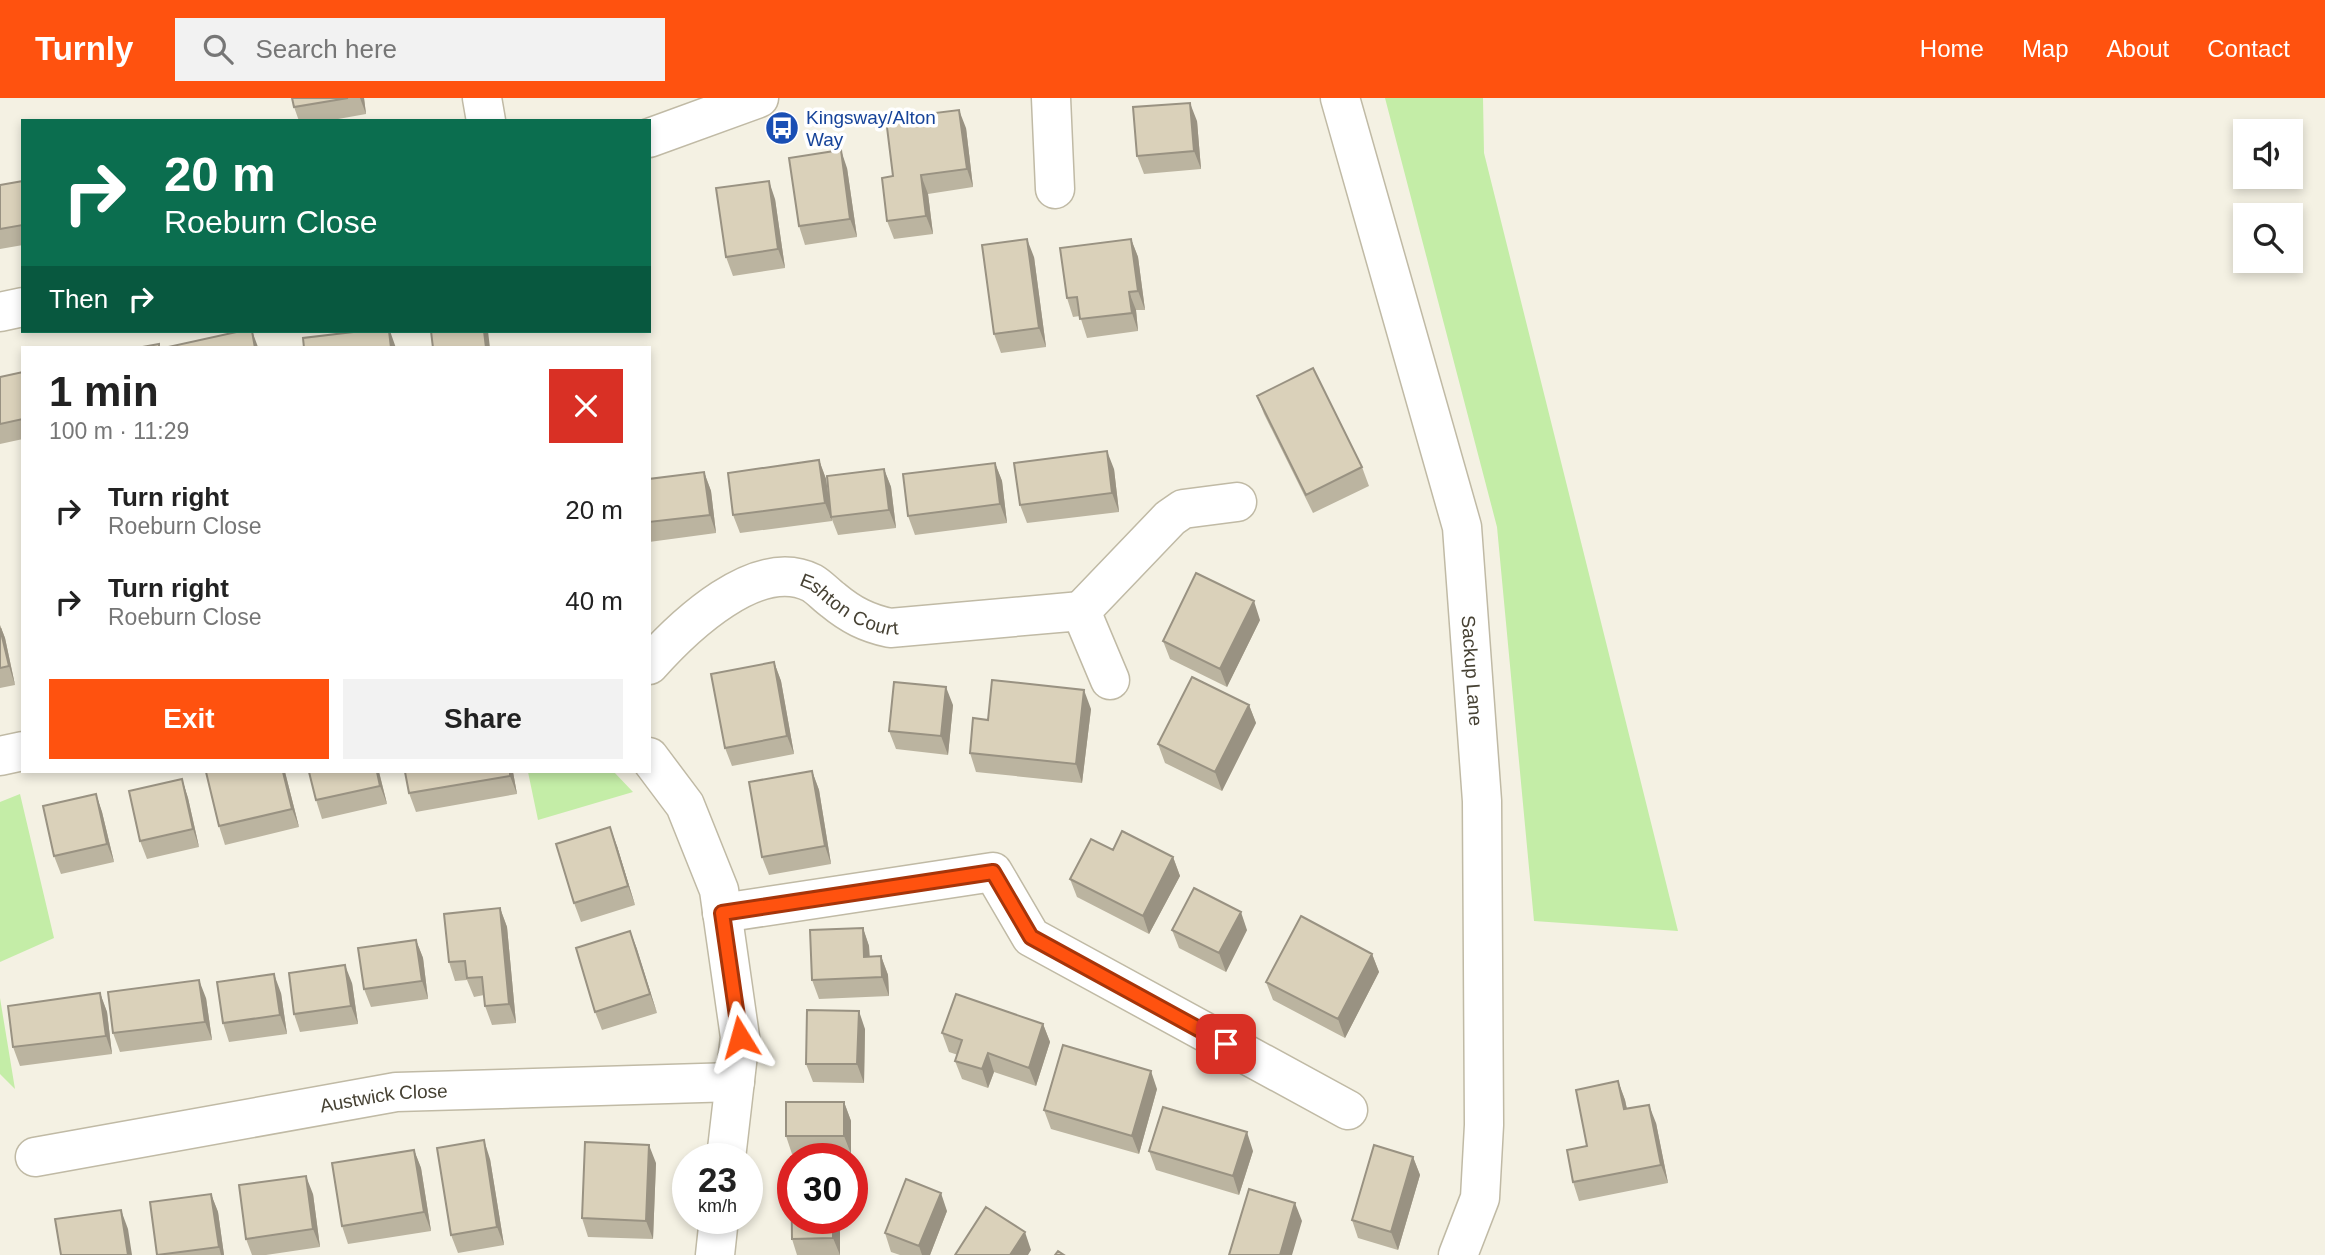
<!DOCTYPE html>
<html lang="en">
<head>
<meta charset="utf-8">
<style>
	body { margin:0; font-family:Helvetica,sans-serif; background:#f2f2f2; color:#222; height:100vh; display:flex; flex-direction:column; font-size:26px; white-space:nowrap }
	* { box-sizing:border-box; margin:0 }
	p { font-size:23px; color:#767676 }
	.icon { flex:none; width:38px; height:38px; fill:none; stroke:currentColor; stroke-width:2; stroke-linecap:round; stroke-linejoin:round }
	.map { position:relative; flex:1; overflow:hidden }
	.panel { position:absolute; left:21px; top:248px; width:630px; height:427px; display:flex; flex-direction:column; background:#fff; border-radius:0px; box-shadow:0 4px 10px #0003 }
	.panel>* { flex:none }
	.hud { position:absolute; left:21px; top:21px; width:630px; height:214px; border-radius:0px; box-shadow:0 4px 10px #0003; background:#0b6e4f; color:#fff; overflow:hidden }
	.fabs { position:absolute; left:2233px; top:21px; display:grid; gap:14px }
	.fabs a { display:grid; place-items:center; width:70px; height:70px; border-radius:0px; background:#fff; box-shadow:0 4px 10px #0003; font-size:35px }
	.speed { position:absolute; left:672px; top:1045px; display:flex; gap:14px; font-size:35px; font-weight:700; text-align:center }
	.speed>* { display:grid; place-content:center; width:91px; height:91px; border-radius:50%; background:#fff; box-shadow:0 4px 10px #0003; line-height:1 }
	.speed small { font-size:18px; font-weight:400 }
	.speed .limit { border:10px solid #d22; background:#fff; color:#111 }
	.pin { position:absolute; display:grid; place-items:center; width:60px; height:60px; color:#fff; margin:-30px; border-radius:14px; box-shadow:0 4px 10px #0006 }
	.me { position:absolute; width:77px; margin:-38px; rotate:352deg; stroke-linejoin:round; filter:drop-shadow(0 0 5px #0008) }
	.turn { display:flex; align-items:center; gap:24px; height:147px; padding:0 28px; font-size:32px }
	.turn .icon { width:91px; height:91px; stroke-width:2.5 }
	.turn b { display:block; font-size:49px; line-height:60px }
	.then { display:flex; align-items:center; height:66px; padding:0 28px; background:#0003; gap:14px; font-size:26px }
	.round { display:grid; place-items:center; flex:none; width:74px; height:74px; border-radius:0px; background:#f2f2f2 }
	.headline { display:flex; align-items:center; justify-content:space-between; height:119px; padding:0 28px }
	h1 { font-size:42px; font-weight:600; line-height:52px }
	.cta { display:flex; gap:14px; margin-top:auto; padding:14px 28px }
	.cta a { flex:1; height:80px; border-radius:0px; background:#ff520f; color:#fff; font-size:28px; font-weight:600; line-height:80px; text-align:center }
	.cta a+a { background:#f2f2f2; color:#222 }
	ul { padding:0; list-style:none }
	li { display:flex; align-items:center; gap:21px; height:91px; padding:0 28px }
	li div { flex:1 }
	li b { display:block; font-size:26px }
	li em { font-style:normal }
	header { display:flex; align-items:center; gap:42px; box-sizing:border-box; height:98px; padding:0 35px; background:#ff520f; color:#fff }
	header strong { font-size:33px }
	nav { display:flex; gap:38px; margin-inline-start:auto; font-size:24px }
	.search { width:490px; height:63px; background:#f2f2f2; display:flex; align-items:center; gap:18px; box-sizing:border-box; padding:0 24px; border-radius:0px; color:#767676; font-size:26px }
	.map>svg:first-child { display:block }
	.green { fill:#c4eda7 }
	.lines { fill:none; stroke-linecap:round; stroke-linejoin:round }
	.minor-casing { stroke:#c0baa5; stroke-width:41 }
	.minor { stroke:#fff; stroke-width:38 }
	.wall { fill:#bbb4a0 }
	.shaded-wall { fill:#999282 }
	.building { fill:#dad1ba; stroke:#999282; stroke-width:2 }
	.route-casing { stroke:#a6350a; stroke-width:18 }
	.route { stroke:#ff520f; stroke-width:12 }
	.labels { text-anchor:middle; stroke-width:7; stroke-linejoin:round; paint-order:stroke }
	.transit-label { font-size:19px; fill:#164399; stroke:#fff; text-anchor:start }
	.street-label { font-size:19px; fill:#464133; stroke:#fff }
</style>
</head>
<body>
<header>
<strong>Turnly</strong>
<div class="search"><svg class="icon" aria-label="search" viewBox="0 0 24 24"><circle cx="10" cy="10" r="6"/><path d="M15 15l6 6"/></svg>Search here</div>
<nav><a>Home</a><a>Map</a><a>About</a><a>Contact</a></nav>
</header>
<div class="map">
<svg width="2325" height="1157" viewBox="0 0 2325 1157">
	<rect width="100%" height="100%" fill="#f4f1e3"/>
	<path class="green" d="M1385 0H1483L1484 55 1678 833 1534 823 1497 429Z
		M528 674H614L633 694 538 722Z
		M20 696 54 840 0 864V704Z
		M0 900 15 991 0 976Z"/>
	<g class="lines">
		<g class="minor-casing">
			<g id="minor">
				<path d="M482 0 486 23"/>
				<path d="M1051 0 1055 91"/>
				<path id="s1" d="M1340 0 1462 429 1482 703 1484 1027 1480 1100 1458 1157"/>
				<path d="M649 40 759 0"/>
				<path d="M0 214 23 209"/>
				<path d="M1081 513 1170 420 1183 411 1237 404"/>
				<path id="s2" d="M649 567C683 529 757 457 812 485 819 489 826 497 833 502 851 517 867 525 890 530L1081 513 1110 582"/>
				<path d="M0 658 23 653"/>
				<path d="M649 659 685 707 719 792 740 939 726 1060"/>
				<path d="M722 815 993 774 1031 839 1348 1012"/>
				<path id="s3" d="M35 1059 396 994 735 984"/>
				<path d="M715 1157 719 1120"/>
			</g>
		</g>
		<use href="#minor" class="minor"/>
	</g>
	<path class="wall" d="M292 0H364L366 16 327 23H299L294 9Z
		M1197 23 1201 71 1144 76 1137 58Z
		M966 30 973 89 928 96 933 136 894 141 887 123 893 78Z
		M847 70 857 139 805 147 799 128Z
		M23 83V147L0 151V87Z
		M775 101 785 170 733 178 726 159Z
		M1131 141 1138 159 1145 212H1136L1138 233 1087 240 1080 218 1073 219 1067 200Z
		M1034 159 1046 249 1001 255 994 236Z
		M23 274V341L0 346V279Z
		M1257 298 1362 369 1369 388 1313 415 1264 316Z
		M819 362 826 381 832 423 740 435 733 417Z
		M995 365 1002 383 1007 425 915 437 908 418Z
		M884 371 891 389 896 430 838 437 831 419Z
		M1114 371 1119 414 1027 425 1020 407Z
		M704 374 711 393 716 435 649 444V381Z
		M1260 522 1227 589 1170 561 1163 543Z
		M0 527 5 540 15 587 0 590Z
		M774 564 781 583 794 656 732 668 725 650Z
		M953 607 948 657 896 651 889 633Z
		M1249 607 1256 625 1222 693 1165 665 1158 646Z
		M1091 611 1082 685 976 674 970 655 988 622Z
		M812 673 819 692 831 766 769 777 762 759Z
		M285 674 299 729 225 747 219 728Z
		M379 674 387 706 322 721 316 702Z
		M405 674H513L517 696 416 714 409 695Z
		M182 681 188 700 199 749 147 761 140 743Z
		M96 696 102 714 114 764 61 776 54 758Z
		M617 748 635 807 581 824 574 805Z
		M1113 752 1173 759 1180 778 1149 836 1077 799 1070 781Z
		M500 810 507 829 516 925 492 927 485 908 484 897 474 899 467 882 455 883 449 864Z
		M863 830 869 848 870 859 881 858 888 877 889 898 819 901 812 882Z
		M1172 832H1247L1226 874 1179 850Z
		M630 833 657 915 602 932 595 914Z
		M416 842 423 860 428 901 371 909 364 891Z
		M1372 856 1379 874 1345 940 1273 902 1266 884Z
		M352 885 358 926 300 934 294 916Z
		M100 895 107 914 112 956 20 968 13 949Z
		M281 895 287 936 229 944 223 925Z
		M206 900 212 942 120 954 113 935Z
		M1043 926 1050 944 1036 988 994 974 988 990 962 981 955 963 958 957 949 954 942 935Z
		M865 931 864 985 813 984 806 966Z
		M1618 983 1625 1002 1627 1011 1656 1025 1668 1085 1579 1103 1573 1084Z
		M1157 991 1139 1056 1051 1031 1044 1012Z
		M844 1004 851 1023V1056H792L786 1038Z
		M414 1052 421 1070 431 1133 348 1146 342 1128Z
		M1149 1053H1253L1239 1097 1156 1072Z
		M832 1058 833 1060H793V1120H840V1157H797L792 1141 791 1059Z
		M1413 1059 1420 1077 1398 1152 1358 1140 1352 1122Z
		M490 1061 504 1147 458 1155 451 1137Z
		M656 1065 653 1141 588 1139 582 1120Z
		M211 1096 218 1114 224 1157H157Z
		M313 1096 320 1149 266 1157H252L246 1141Z
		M947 1113 930 1157H900L891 1154 885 1135Z"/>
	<path class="shaded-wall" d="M360 0H364L366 16Z
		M1190 5 1197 23 1201 71 1194 53Z
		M959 12 966 30 973 89 967 71Z
		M841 52 847 70 857 139 850 121Z
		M921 77 928 96 933 136 926 118Z
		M769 83 775 101 785 170 778 151Z
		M1027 141 1034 159 1046 249 1039 230Z
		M1131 141 1138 159 1145 212 1138 193Z
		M1129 194 1136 212 1138 233 1132 215Z
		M252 233 258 249V250H255Z
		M389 233H390L396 250H391Z
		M484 233H488L490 250H486Z
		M1107 353 1114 371 1119 414 1112 395Z
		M819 362 826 381 832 423 825 405Z
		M995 365 1002 383 1007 425 1000 406Z
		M884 371 891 389 896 430 889 412Z
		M704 374 711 393 716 435 710 417Z
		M1254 503 1260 522 1227 589 1220 571Z
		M0 527 5 540 15 587 9 568Z
		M774 564 781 583 794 656 787 638Z
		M946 589 953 607 948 657 941 638Z
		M1084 592 1091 611 1082 685 1076 666Z
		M1249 607 1256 625 1222 693 1215 674Z
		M812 673 819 692 831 766 825 748Z
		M283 674H285L299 729 292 711Z
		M377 674H379L387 706 380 688Z
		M510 674H513L517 696 510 678Z
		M182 681 188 700 199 749 193 731Z
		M96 696 102 714 114 764 107 746Z
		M610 729 617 748 635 807 628 788Z
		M1173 759 1180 778 1149 836 1143 818Z
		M500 810 507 829 516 925 509 906Z
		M1241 814 1247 832 1226 874 1219 855Z
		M863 830 869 848 870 878 864 859Z
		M630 833 637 851 657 915 650 896Z
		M416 842 423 860 428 901 422 883Z
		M1372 856 1379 874 1345 940 1338 921Z
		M881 858 888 877 889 898 882 879Z
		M345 867 352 885 358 926 351 908Z
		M274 876 281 895 287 936 280 917Z
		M199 882 206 900 212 942 205 924Z
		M100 895 107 914 112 956 106 938Z
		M859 913 865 931 864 985 857 966Z
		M1043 926 1050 944 1036 988 1029 970Z
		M988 955 994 974 988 990 982 971Z
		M1151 973 1157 991 1139 1056 1132 1038Z
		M1618 983 1625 1002 1631 1030 1624 1011Z
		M844 1004 851 1023V1056L844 1038Z
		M1649 1007 1656 1025 1668 1085 1661 1067Z
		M1247 1034 1253 1053 1239 1097 1233 1078Z
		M484 1042 490 1061 504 1147 497 1129Z
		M649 1047 656 1065 653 1141 646 1123Z
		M414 1052 421 1070 431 1133 424 1114Z
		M1413 1059 1420 1077 1398 1152 1391 1134Z
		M306 1078 313 1096 320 1149 313 1131Z
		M941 1095 947 1113 930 1157H922L919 1148Z
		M211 1096 218 1114 224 1157H221L219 1149Z
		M1295 1105 1302 1123 1292 1157H1280Z
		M121 1112 128 1131 132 1157H128Z
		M833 1120H840V1157L833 1140Z
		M1025 1134 1031 1152 1028 1157H1010Z"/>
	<path class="building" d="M292 0H348L294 9Z
		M1190 5 1194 53 1137 58 1133 9Z
		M959 12 967 71 921 77 926 118 887 123 882 80 893 78 886 21Z
		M841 52 850 121 799 128 789 60Z
		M23 83V127L0 131V87Z
		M769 83 778 151 726 159 716 90Z
		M1027 141 1039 230 994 236 982 147Z
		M1131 141 1138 193 1129 194 1132 215 1080 221 1077 199 1067 200 1060 150Z
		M241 233H252L255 250H169L168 249Z
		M362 233H389L391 250H304L303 240Z
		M431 233H484L486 250H433Z
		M159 246V250H137Z
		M1313 270 1362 369 1306 397 1257 298Z
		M23 274V321L0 326V279Z
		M1107 353 1112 395 1020 407 1014 365Z
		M819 362 825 405 733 417 728 375Z
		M995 365 1000 406 908 418 903 376Z
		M884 371 889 412 831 419 827 378Z
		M704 374 710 417 649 424V381Z
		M1196 475 1254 503 1220 571 1163 543Z
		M0 530 9 568 0 570Z
		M774 564 787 638 725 650 711 576Z
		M1192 579 1249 607 1215 674 1158 646Z
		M992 582 1084 592 1076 666 970 655 973 620 988 622Z
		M894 584 946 589 941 638 889 633Z
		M812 673 825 748 762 759 749 684Z
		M206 674H283L292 711 219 728Z
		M309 674H377L380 688 316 702Z
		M405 674H510V678L409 695Z
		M182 681 193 731 140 743 129 693Z
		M96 696 107 746 54 758 43 708Z
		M610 729 628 788 574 805 556 746Z
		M1122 733 1173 759 1143 818 1070 781 1091 741 1113 752Z
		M1194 790 1241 814 1219 855 1172 832Z
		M500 810 509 906 485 908 482 879 467 880 465 863 449 864 444 816Z
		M1301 818 1372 856 1338 921 1266 884Z
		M863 830 864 859 881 858 882 879 812 882 810 832Z
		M630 833 650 896 595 914 576 850Z
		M416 842 422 883 364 891 358 850Z
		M345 867 351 908 294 916 289 875Z
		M274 876 280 917 223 925 217 884Z
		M199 882 205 924 113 935 108 894Z
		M100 895 106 938 13 949 8 908Z
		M956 896 1043 926 1029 970 988 955 982 971 955 963 962 942 942 935Z
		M807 912 859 913 857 966H806Z
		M1063 947 1151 973 1132 1038 1044 1012Z
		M1618 983 1624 1011 1649 1007 1661 1067 1573 1084 1567 1052 1587 1048 1576 992Z
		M786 1004H844V1038H786Z
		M1163 1009 1247 1034 1233 1078 1149 1053Z
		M484 1042 497 1129 451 1137 437 1050Z
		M585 1044 649 1047 646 1123 582 1120Z
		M1374 1047 1413 1059 1391 1134 1352 1122Z
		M414 1052 424 1114 342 1128 332 1065Z
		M832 1058V1060H793V1120H833V1140L792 1141 791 1059Z
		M306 1078 313 1131 246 1141 239 1087Z
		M906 1081 941 1095 919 1148 885 1135Z
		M1249 1091 1295 1105 1280 1157H1229Z
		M211 1096 219 1149 157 1157 150 1104Z
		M986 1109 1025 1134 1010 1157H955Z
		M121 1112 128 1157H61L55 1121Z
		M1058 1153 1064 1157H1055Z"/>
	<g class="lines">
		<g class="route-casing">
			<path id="route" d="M740 939 722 815 993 774 1031 839 1226 946"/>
		</g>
		<use href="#route" class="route"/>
	</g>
	<defs>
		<g id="bus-disc" transform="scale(1.75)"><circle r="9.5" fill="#1a4fb4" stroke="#fff"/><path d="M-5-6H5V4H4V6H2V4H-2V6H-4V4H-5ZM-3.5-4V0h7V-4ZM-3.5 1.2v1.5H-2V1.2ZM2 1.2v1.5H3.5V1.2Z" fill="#fff"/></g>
	</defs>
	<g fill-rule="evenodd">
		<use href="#bus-disc" x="782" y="30"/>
	</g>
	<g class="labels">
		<g class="transit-label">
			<text x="806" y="26">Kingsway/Alton<tspan x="806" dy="22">Way</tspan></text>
		</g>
		<g class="street-label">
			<text dy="7" stroke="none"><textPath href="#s2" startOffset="238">Eshton Court</textPath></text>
			<text dy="7" stroke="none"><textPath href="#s1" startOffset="590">Sackup Lane</textPath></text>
			<text dy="7" stroke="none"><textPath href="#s3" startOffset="354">Austwick Close</textPath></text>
		</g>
	</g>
</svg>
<div class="fabs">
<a><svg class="icon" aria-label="sound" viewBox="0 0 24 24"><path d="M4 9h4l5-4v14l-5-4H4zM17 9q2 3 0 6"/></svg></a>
<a><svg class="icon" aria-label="search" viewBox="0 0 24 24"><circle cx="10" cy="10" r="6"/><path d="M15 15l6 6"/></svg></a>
</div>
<div class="speed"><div>23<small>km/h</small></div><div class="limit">30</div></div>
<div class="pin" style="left:1226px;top:946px;background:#d93025"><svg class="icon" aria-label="arrive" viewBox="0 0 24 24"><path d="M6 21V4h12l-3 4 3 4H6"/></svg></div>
<svg class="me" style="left:740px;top:939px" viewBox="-20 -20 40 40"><path d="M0-17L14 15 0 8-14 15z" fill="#ff520f" stroke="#fff" stroke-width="4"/></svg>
<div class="hud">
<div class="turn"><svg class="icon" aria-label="right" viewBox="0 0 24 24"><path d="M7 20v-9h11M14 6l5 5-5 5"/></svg><div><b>20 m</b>Roeburn Close</div></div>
<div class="then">Then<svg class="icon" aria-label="right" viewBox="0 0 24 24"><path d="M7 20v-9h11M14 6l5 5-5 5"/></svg></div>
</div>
<section class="panel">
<div class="headline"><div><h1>1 min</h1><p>100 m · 11:29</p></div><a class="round" style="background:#d93025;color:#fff"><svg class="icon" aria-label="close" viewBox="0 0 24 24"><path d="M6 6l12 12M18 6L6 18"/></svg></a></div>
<ul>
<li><svg class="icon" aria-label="right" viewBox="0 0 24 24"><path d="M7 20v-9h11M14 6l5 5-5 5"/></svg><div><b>Turn right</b><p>Roeburn Close</p></div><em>20 m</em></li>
<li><svg class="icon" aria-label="right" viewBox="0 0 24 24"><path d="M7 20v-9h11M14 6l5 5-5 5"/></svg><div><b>Turn right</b><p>Roeburn Close</p></div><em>40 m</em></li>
</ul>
<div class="cta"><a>Exit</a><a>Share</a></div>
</section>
</div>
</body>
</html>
